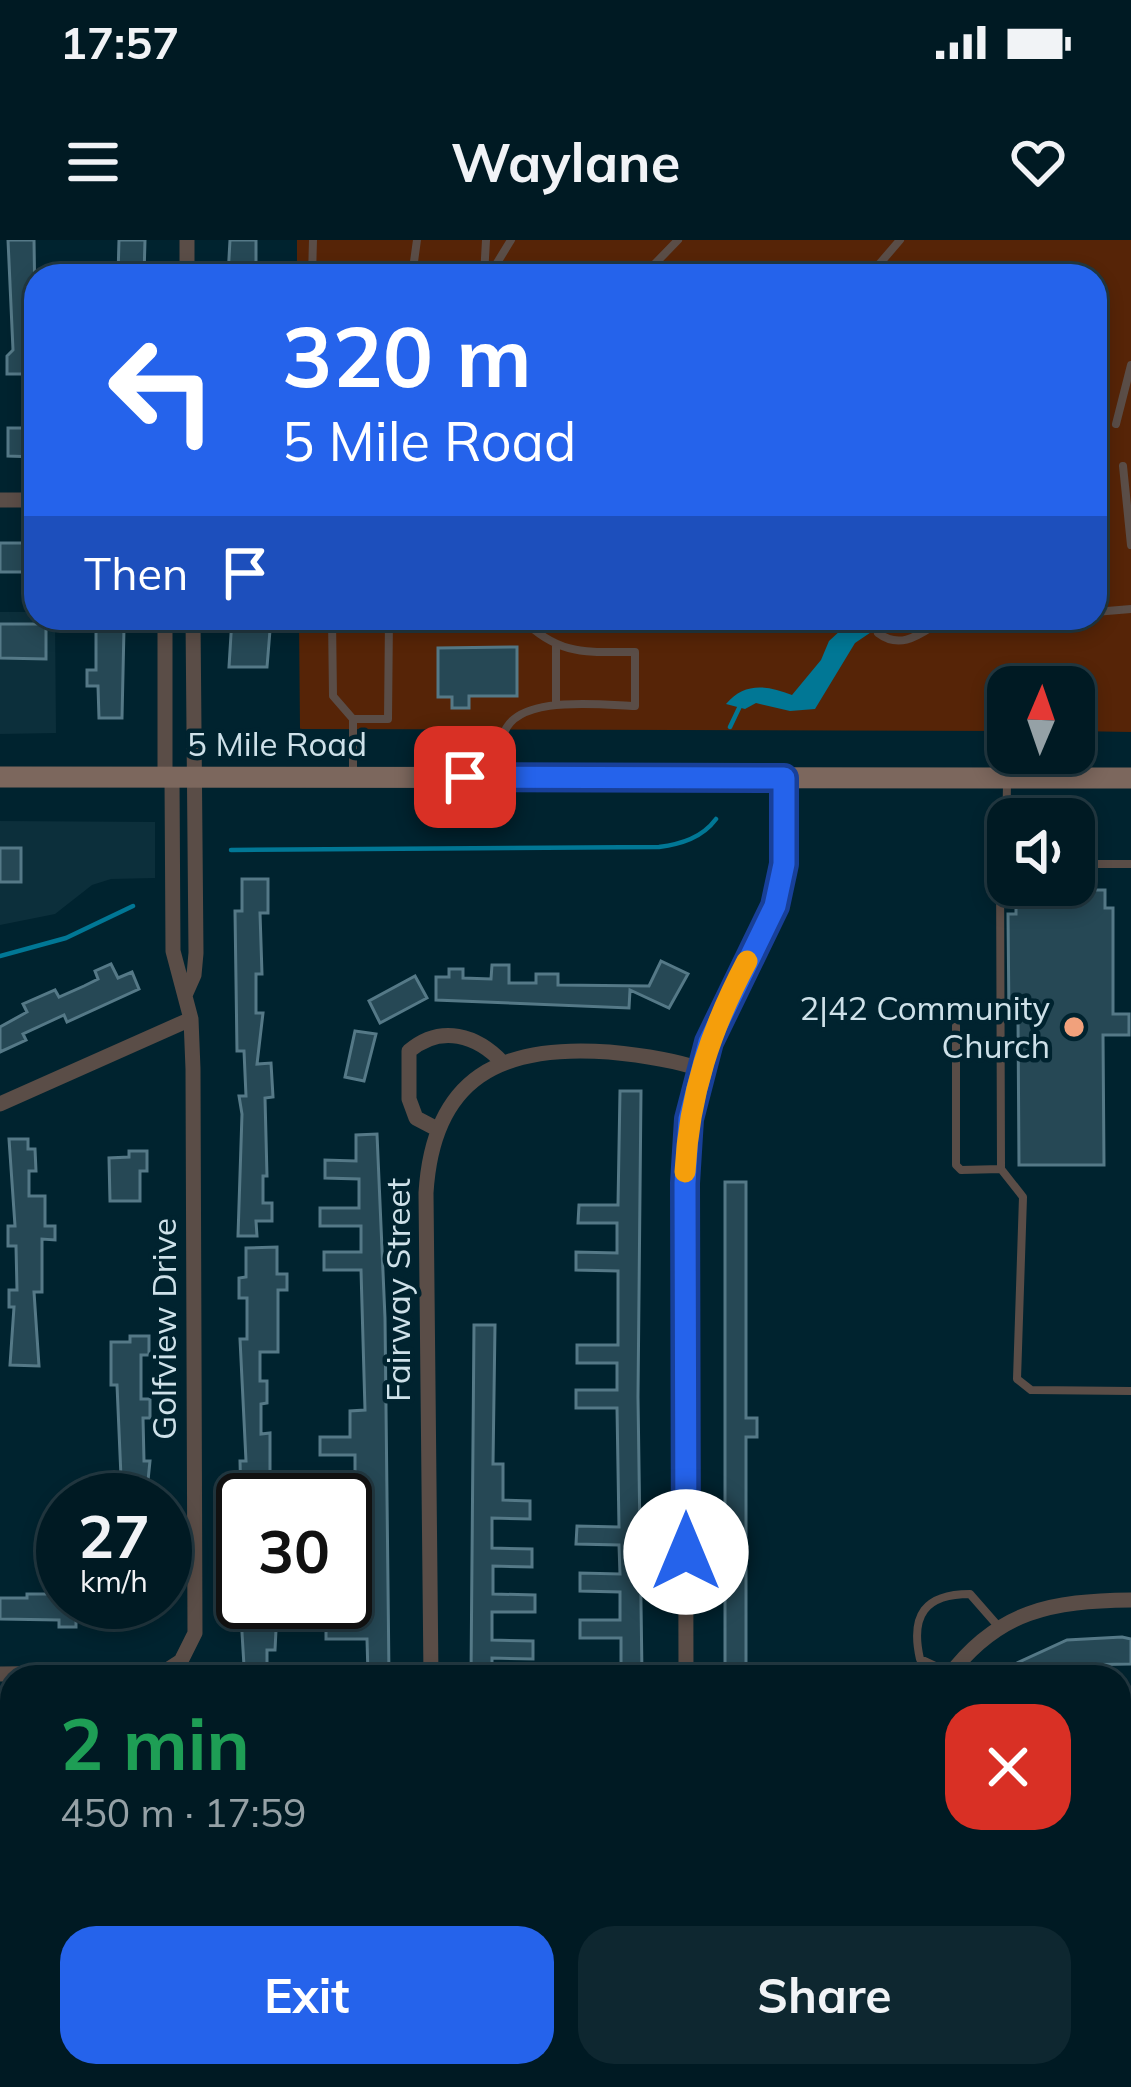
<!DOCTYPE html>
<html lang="en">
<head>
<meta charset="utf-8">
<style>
	body { margin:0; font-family:Mulish,sans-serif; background:#0e2730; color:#f1f3f6; height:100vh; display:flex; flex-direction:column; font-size:45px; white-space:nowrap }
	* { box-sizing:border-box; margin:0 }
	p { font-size:39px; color:#95a1a6 }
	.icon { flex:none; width:66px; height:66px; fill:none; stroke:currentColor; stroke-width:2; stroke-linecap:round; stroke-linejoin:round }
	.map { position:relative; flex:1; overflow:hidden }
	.side { position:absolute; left:0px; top:1425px; width:1131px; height:423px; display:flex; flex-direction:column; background:#001a23; border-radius:36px 36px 0 0; box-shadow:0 6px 18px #0003,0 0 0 3px #223841 }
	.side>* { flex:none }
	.guide { position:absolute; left:24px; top:24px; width:1083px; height:366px; border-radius:36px; box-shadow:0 6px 18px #0003,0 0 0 3px #223841; background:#2563eb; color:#fff; overflow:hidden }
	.needle { width:78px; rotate:2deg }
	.buttons { position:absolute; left:987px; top:426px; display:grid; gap:24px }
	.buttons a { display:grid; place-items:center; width:108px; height:108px; border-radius:24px; background:#001a23; box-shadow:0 6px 18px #0003,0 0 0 3px #223841; font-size:60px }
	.speed { position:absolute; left:36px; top:1233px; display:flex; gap:24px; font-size:60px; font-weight:700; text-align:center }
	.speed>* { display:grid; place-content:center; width:156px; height:156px; border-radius:50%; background:#001a23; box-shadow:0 6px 18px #0003,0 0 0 3px #223841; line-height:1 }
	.speed small { font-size:30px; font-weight:400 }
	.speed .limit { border:6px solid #111; border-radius:18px; background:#fff; color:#111 }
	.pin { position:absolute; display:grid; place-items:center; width:102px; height:102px; color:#fff; margin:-51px; border-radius:24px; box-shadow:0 6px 18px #0006 }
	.me { position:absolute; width:132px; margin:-66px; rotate:0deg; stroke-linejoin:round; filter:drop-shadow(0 0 9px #0008) }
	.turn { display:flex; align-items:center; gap:42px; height:252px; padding:0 60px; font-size:54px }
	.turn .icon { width:156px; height:156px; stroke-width:2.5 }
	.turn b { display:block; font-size:84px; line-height:102px }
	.then { display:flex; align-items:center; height:114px; padding:0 60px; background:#0003; gap:24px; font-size:45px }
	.round { display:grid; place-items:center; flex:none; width:126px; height:126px; border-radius:36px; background:#0e2730 }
	.headline { display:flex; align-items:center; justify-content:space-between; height:204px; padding:0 60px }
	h1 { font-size:72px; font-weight:700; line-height:90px; color:#1e9e55 }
	.action { display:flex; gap:24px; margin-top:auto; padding:24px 60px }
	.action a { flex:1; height:138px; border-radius:36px; background:#2563eb; color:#fff; font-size:48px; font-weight:700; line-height:138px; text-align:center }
	.action a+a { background:#0e2730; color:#f1f3f6 }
	.status { display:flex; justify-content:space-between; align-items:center; height:84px; padding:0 60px; background:#001a23; direction:ltr }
	.status svg { height:33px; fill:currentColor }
	header { display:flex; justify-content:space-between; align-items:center; height:156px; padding:0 60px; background:#001a23; font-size:54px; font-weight:700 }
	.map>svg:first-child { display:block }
	.built { fill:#0c2f3b }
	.green { fill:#562407 }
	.water { fill:#017795 }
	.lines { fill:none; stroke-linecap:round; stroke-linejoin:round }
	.stream { stroke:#017795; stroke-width:4.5 }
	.building { fill:#264855; stroke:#557987; stroke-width:3 }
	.service { stroke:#5a4d47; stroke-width:8 }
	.minor { stroke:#5a4d47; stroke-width:15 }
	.secondary { stroke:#7c675d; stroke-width:21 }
	.route-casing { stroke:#184099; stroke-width:30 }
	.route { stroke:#2563eb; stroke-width:21 }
	.slow { stroke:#f59e0b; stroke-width:21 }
	.poi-dot { fill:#f1a17c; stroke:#00232f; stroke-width:4.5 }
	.labels { text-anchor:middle; stroke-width:9; stroke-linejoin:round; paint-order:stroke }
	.street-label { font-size:33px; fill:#cee1e9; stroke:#00232f }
	.poi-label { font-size:33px; fill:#cee1e9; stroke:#00232f; text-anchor:end }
</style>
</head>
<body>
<div class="status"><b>17:57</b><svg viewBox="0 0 49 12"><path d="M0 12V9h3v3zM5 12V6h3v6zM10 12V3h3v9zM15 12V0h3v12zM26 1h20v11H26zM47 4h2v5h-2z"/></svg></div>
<header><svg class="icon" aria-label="menu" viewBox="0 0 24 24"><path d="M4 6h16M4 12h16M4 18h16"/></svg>Waylane<svg class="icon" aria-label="heart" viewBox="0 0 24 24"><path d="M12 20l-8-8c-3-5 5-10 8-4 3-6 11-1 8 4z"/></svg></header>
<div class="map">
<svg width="1131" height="1847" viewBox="0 0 1131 1847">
	<rect width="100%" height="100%" fill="#00232f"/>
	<path class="built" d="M0 372H36V378H55L56 493 0 494Z
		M0 581 155 582V638L111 639 92 645 55 674 0 685Z"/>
	<path class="green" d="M297 0H1131V492L1074 491V447H1008V491L300 489 299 378H1095V36H297Z"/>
	<path class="water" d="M854 378H892L855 403 815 469 790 471 756 463 745 469 726 464C744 442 767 445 792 455L821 420 829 401Z"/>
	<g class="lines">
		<path class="stream" d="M730 487 740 466
			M231 610 659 607C681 604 702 598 716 579
			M0 716 66 698 133 666"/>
	</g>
	<path class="building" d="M8 0H34L36 134H7V116L13 110Z
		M119 0H145L144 36H118Z
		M230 0H256V36H228Z
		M8 188H36V217L8 216Z
		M0 303H36V332H0Z
		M96 378H121V388H124L122 478H99L98 446H87V430H96Z
		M232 378H271L267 427H229Z
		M0 384H46V419L0 418Z
		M517 407V456H469V468H452V457H438V408Z
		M0 608H21V642H0Z
		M242 639H268V673H260L262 734H256V773H263L257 824 271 823 273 857 265 858 267 936H263V963H272V981H256L257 996H238L242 874 239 856H246L244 811H237L235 671H242Z
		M1016 650H1105V668H1113V774H1129V795H1103L1104 925H1019L1018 778H1009L1008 674H1016Z
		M661 721 688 734 669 768 630 750 629 768 436 760V737H449V729H463V738L491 739 492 725H509V743H536V734H558V745L649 746Z
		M111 724 118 738 132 732 139 749 67 782 64 775 23 794 26 800 0 812V787L27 772 23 764 55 750 59 757 84 746 98 739 95 731Z
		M415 736 427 758 380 783 369 761Z
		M355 791 376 794 364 841 345 837Z
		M620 851H641L638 1157 642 1433H621V1398H580V1380H620V1352L580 1351V1333L620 1334 619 1305 576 1304 577 1286 619 1287 617 1168H576V1150H617V1123H577V1105H618V1031L576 1030V1012L617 1013V983H578L579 965H618Z
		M377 894 385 1078 389 1435H368L367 1399H326V1381H367L366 1307H345V1289H366L365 1243H355V1215H320V1197H350V1171L365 1170 361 1030H324V1012H361V986H320V968H359V939L325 938V920L356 921V895Z
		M9 899H28V909H35L36 931H29V956H45V986H55V1000L42 999V1052H34L39 1126 10 1125 14 1067H9V1050H17L16 1006H8V986H15Z
		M129 911H147V931H140V961H110L109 918 129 917Z
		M725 942H746V1178H757V1197H746V1437H725Z
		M277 1007V1034H287V1050H278V1112H260V1141H267V1163L261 1164V1194L270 1193V1239H260V1260H241L240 1221H246L240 1099H247V1058H239V1038L246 1037V1008Z
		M474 1085H495L493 1224H503V1260L530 1261V1279L492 1278V1308L532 1309V1327L493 1326V1354L535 1355V1372H492V1400L533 1401V1419L492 1418V1437H471Z
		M130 1096H149V1115H141V1159H150V1178H143L144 1221H150L146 1260H122L117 1145H111V1102H130Z
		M27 1354H61V1362H76V1387H59V1380L0 1379V1358H27Z
		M241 1376H260L261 1390H276L275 1410H267V1425L244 1426Z
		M1122 1397 1131 1399V1424L1072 1425 1045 1437H1024L1017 1423 1067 1400Z"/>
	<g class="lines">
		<path class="service" d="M312 36 313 0
			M412 36 417 0
			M484 36 486 0
			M489 36 511 0
			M643 36 678 0
			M869 36 900 0
			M1116 184 1131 125
			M1123 226 1131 305
			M1095 372 1131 369
			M332 378 333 456 353 479V537
			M542 378 561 383 715 389 745 378
			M878 393C903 412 923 391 946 378
			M556 465V405
			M353 479H388L389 378
			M503 536C503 523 500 509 503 497 512 453 602 465 635 466V412C585 412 559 416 521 378
			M1007 542 1006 605 1000 614 1001 929 1023 957 1017 1139 1031 1150 1131 1151
			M1074 624H1131
			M956 786V925L961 930 1001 929
			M948 1432 920 1419C910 1375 925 1354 970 1354L998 1386"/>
		<path class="minor" d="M187 0V36
			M0 260H36
			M165 378V537
			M186 753 194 735 196 713 193 378
			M0 864 191 779
			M437 889 416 878 409 859V811C441 784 477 795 503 823
			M0 1434 164 1432 181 1421 195 1393 193 829 191 779 173 711 172 537
			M431 1437 426 953C433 837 501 804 609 812 640 815 671 819 700 829
			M686 1437 685 943C687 881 696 820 724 764 743 726 770 690 780 648 788 613 785 574 784 538
			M948 1437C998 1370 1052 1361 1131 1360
			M0 1675H12
			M432 1836V1847
			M687 1836V1847
			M921 1836V1847"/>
		<path class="secondary" d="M0 537 1131 538"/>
	</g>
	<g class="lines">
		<g class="route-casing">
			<path id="route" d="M465 537 784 538V624L775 666 709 802 689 879 685 943 686 1312"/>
		</g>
		<use href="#route" class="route"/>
		<path class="slow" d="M685 932C689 854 711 789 747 721"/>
	</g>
	<circle class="poi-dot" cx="1074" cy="787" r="12"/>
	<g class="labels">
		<g class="street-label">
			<text x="277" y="516">5 Mile Road</text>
			<text transform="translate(398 1050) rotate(-90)" y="12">Fairway Street</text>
			<text transform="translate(164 1089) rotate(-90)" y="12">Golfview Drive</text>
		</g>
		<g class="poi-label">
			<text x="1050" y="780">2|42 Community<tspan x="1050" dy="38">Church</tspan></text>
		</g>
	</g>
</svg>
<div class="buttons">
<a><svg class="needle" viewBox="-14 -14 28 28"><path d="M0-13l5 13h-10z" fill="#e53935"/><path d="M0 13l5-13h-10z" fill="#95a1a6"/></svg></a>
<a><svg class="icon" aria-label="sound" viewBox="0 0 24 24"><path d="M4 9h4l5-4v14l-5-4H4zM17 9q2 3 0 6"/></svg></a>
</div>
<div class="speed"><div>27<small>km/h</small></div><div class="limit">30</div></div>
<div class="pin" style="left:465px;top:537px;background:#d93025"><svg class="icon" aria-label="arrive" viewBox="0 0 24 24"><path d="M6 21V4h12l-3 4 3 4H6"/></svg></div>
<svg class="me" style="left:686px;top:1312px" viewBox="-20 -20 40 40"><circle r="19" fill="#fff"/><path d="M0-13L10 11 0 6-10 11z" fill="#2563eb"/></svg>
<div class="guide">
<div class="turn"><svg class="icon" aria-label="left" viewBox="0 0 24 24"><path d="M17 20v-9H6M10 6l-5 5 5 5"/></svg><div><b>320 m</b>5 Mile Road</div></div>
<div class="then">Then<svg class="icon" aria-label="arrive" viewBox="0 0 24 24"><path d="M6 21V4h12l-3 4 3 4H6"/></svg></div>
</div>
<section class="side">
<div class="headline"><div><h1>2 min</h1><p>450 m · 17:59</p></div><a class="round" style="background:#d93025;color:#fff"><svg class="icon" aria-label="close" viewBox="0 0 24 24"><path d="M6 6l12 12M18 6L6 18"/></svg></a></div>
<div class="action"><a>Exit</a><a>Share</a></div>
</section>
</div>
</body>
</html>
